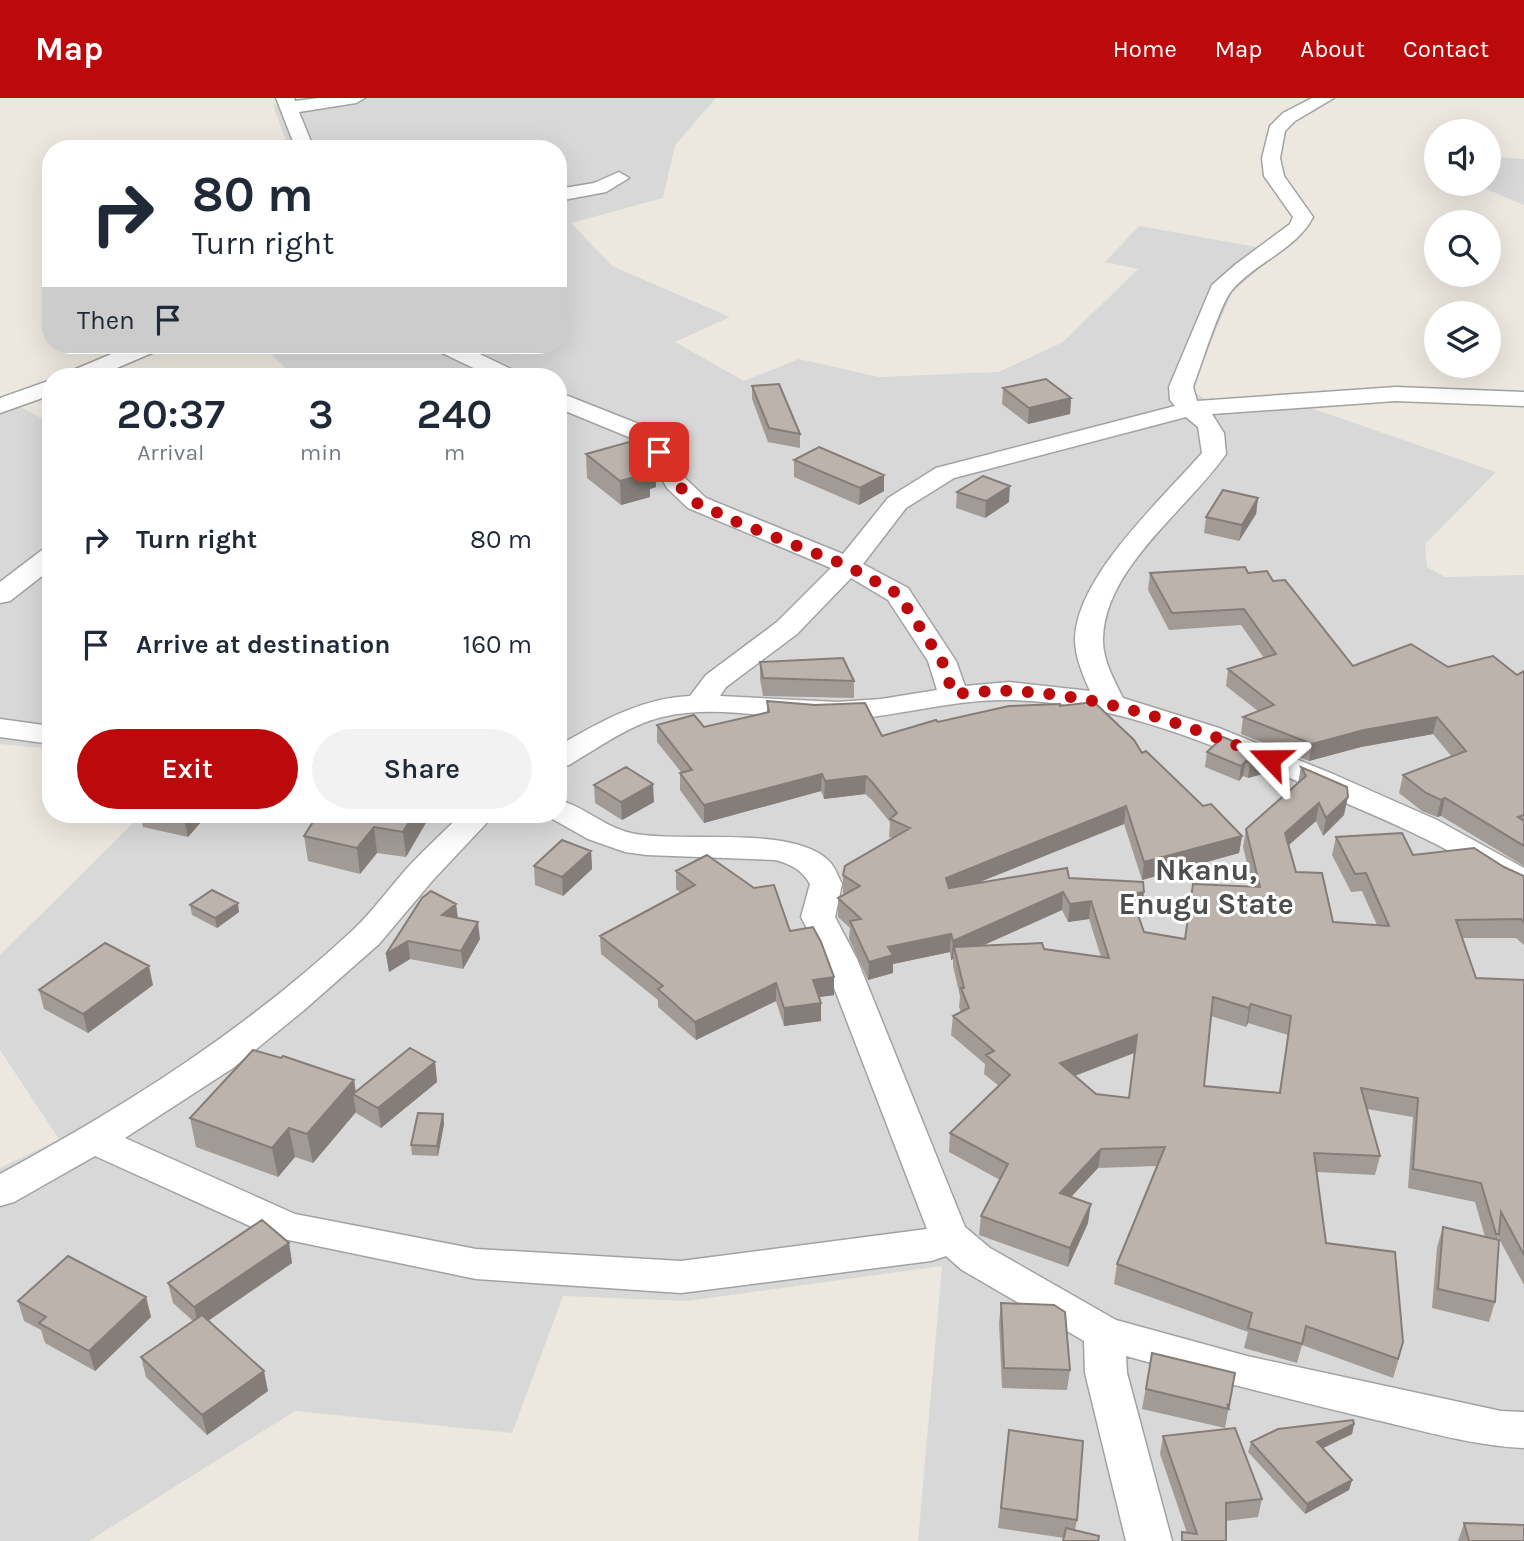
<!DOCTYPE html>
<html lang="en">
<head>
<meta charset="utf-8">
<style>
	body { margin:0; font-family:Karla,sans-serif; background:#f2f2f3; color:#1f2937; height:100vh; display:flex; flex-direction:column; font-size:26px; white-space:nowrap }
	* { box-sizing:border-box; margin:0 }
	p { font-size:23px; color:#747a83 }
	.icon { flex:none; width:38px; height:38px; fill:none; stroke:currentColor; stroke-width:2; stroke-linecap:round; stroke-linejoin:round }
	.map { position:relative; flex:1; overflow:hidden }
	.details { position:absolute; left:42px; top:270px; width:525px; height:455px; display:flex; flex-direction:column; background:#fff; border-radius:28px; box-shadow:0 7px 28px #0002 }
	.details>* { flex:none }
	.top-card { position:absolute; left:42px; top:42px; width:525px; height:214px; border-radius:28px; box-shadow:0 7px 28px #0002; background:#fff; color:#1f2937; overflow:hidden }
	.buttons { position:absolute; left:1424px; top:21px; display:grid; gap:14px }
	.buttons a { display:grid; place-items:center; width:77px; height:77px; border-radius:50%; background:#fff; box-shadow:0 7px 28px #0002; font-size:35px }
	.pin { position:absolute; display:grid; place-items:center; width:60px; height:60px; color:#fff; margin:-30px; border-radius:14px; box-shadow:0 4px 10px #0006 }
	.me { position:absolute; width:77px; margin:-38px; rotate:293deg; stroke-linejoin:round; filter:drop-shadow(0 0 5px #0008) }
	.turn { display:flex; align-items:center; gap:24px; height:147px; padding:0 35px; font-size:32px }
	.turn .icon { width:91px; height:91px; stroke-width:2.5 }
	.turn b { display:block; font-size:49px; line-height:60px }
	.then { display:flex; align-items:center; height:66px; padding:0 35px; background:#0003; gap:14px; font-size:26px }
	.eta { display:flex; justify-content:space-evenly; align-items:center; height:119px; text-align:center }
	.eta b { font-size:42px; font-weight:600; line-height:49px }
	.primary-button { display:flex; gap:14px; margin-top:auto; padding:14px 35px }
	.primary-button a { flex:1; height:80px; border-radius:42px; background:#bc090c; color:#fff; font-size:28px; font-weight:600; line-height:80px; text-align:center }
	.primary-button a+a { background:#f2f2f3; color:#1f2937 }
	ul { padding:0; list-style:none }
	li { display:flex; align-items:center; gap:21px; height:105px; padding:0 35px }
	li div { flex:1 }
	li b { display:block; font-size:26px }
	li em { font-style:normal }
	header { display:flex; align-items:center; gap:42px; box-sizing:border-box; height:98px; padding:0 35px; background:#bc090c; color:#fff }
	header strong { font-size:33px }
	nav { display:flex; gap:38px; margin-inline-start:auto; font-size:24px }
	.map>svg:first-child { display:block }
	.residential { fill:#d9d8d8 }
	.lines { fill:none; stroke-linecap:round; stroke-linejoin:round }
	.minor-casing { stroke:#a2a2a2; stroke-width:3 }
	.minor { fill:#fff; fill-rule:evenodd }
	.wall { fill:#a29a95; fill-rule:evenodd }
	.shaded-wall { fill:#847d79 }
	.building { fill:#bcb3ad; stroke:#847d79; stroke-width:2; fill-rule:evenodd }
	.route { stroke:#bc090c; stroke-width:12; stroke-dasharray:0 21.6 }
	.labels { text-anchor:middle; stroke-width:6; stroke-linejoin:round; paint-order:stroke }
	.district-label { font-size:30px; font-weight:bold; fill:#4e4e4e; stroke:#fff }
</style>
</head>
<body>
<header>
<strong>Map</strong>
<nav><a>Home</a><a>Map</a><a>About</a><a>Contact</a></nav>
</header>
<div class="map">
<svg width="1524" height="1443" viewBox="0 0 1524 1443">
	<rect width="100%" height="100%" fill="#ece8e0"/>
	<path class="residential" d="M332 0H716L675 47 663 100 571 125 612 168 730 219 675 244 744 283 799 261 879 279 999 274 1063 244 1138 171 1105 164 1139 128 1279 153 1232 195 1195 281 1194 294 1207 302 1279 299 1496 374 1425 446 1427 469 1445 479 1524 477V1443H918L942 1168 687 1203 563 1198 512 1335 295 1313 89 1443H0V1070L59 1041 0 952V857L142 716H558V278H305L285 270 263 247H558V51H276L288 49 273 7Z
		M1496 59 1524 61V107L1474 86H1489V61Z
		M0 299 51 325V651L0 646Z"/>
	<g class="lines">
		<g class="minor-casing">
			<path id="minor" d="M276 0H294L295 3 319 0H365L356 5 299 14 314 51H296Z
				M1312 0H1334L1295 23 1285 33 1280 60 1284 78 1313 119C1297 151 1255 165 1232 192 1220 206 1201 268 1193 289L1197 303 1396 289 1524 294V308L1396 303 1212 316 1224 335 1226 356C1189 410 1105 469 1103 540 1102 561 1114 582 1123 600L1219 630 1333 676 1437 722 1524 770V795C1502 790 1484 773 1465 762 1429 741 1392 725 1355 709 1245 661 1132 604 1009 602 951 601 894 620 836 622 779 623 718 605 662 619 629 627 598 650 569 667L558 670V648C600 624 641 600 690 598L706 577 777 524 831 470 688 410 667 390 648 356 636 342 558 310V294L654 332 671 354 686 381 706 400 843 456 888 400 936 370 1175 308 1170 302 1169 289 1212 187 1236 166 1290 126 1293 119 1264 78 1262 60 1270 28 1283 15ZM1186 319 1198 329 1202 355C1163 400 1076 479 1075 541 1075 559 1083 577 1090 593L1009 584 965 588 956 563 908 490 863 466 906 410 954 380ZM851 480 888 502 928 563 937 592 881 601 837 604 720 598 726 589 797 536Z
				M619 74 629 80 606 94 558 103V91L594 85Z
				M133 247H162L159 252 98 278H68L71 273Z
				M433 247H461L515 273 518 278H490L436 252Z
				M51 282V297L0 315V300Z
				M51 450V471L10 503 0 505V484L42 452Z
				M0 621 51 628V646L0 639Z
				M558 702C584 708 604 729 631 735 680 746 793 726 829 763 835 769 838 778 842 786L835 819 857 861 965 1129 990 1150 1116 1222 1247 1258 1501 1313 1524 1314V1350C1474 1348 1424 1333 1376 1322 1292 1302 1209 1281 1126 1258L1127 1275 1172 1443H1126L1085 1275 1084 1243 962 1172 946 1158 931 1163 681 1195 476 1181 274 1139 95 1058 14 1104 0 1108V1076C129 1006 244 933 353 832 373 813 390 789 409 768 426 750 444 733 462 716H495L433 782 379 846 303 913 233 970 125 1040 295 1116 476 1151 681 1163 927 1131 823 861 801 819 810 786C802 772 791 766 775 762L647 757 625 754 588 741 547 718 546 716H558Z"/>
		</g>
		<use href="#minor" class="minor"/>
	</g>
	<path class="wall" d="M752 288 800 336V350L768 344 752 301Z
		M1003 290 1071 300 1070 316 1028 326 1002 306Z
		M586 356 656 365V389L650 391V399L621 407 587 380Z
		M794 362 884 377V393L859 407 794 379Z
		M957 394 1009 404 985 420 956 410Z
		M1258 400 1256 416 1239 443 1204 435 1206 419Z
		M1150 475H1248L1273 483 1353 568 1448 569 1517 577 1524 573V768L1441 718 1437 719 1422 713 1399 695 1403 677 1452 659 1433 636 1361 649 1309 663 1241 636 1243 619 1258 613 1226 588 1228 571 1264 560 1241 527 1169 532 1148 492Z
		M760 564 854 583V600L763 598 760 581Z
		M767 603 882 638 938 624 1060 608 1142 655 1203 708 1242 738 1239 755 1142 782 1124 726 976 785 1069 780 1144 794 1142 812 1136 813 1144 834 1184 841 1253 789 1243 749 1246 731 1298 685 1301 669 1344 717 1323 738 1316 723 1289 747 1296 774 1333 824 1377 827 1362 793 1351 794 1332 757 1336 739 1413 757 1504 769 1524 778V847L1516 840H1462L1476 880 1524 882V1187L1498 1139 1495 1204 1489 1224 1432 1210 1437 1149 1443 1129 1485 1139 1475 1104 1408 1090 1413 1019 1367 1011 1380 1058 1375 1077 1317 1074 1326 1145 1395 1154 1398 1264 1393 1280 1302 1247 1297 1265 1244 1250 1248 1234 1114 1186 1117 1166 1157 1068 1098 1070 1071 1099 1088 1125 1068 1169 979 1137 981 1118 1000 1082 949 1054 950 1035 999 988 984 976 985 966 951 937 953 918 961 914 959 909 960 898 953 868V861L951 862 950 854 893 866V875L868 882 849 841 850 830 838 819V800L845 797 843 795V777L893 740 889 739 890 724 871 701 865 696 824 701 821 693 704 725 680 692V675L681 674 657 644V627L704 629 767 615ZM1062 812 1068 824 1089 821 1101 859 1044 851 982 848ZM1211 918 1246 929 1248 925 1288 937 1279 995 1204 988ZM1134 955 1129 1000 1096 996 1075 978Z
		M1223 639 1270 674 1248 680 1243 678 1239 683 1205 669 1207 654Z
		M594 687 654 704 622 722 595 705Z
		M140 716H219L217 718 207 717 188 739 143 729Z
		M431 716 406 759 377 755 360 776 308 763 304 738Z
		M591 753 592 771 563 798 535 787 534 768Z
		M676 773 790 833 834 897 819 899 821 923 784 928 776 903 696 942 658 909V902L601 856 600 838 681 795 676 791Z
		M456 806 458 820 480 841 463 871 410 861 389 874 386 856Z
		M190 807 239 814 217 830 192 817Z
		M153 887 88 935 44 911 39 892Z
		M435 964 437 984 381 1030 356 1015V1014L313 1065 295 1059 278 1079 196 1049 190 1020 354 982 356 993Z
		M443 1016 444 1026 438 1058 412 1057 411 1047Z
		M289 1145 292 1165 208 1223 268 1293 207 1337 146 1279 141 1259 193 1223 173 1205 168 1185Z
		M146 1199 151 1219 95 1273 45 1245 41 1232 24 1223 18 1203Z
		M1001 1205 1070 1272 1067 1292 1002 1290 999 1225Z
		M1152 1255 1229 1308 1225 1330 1142 1311Z
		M1354 1326 1352 1336 1323 1350 1352 1382 1349 1392 1305 1416 1248 1354 1251 1344Z
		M1009 1332 1077 1422 1075 1432 1064 1440 998 1430Z
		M1163 1338 1262 1401 1258 1419 1226 1423V1443H1181L1182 1434 1187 1435 1160 1356Z
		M1464 1425 1524 1443H1458Z"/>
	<path class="shaded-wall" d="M1071 300 1070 316 1028 326 1029 310Z
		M656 365V389L650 391V399L621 407 620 383 642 369Z
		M884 377V393L859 407 860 390Z
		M1010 388 1009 404 985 420 986 403Z
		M1258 400 1256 416 1239 443 1242 427Z
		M1437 619 1433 636 1361 649 1309 663 1312 646 1364 632Z
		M1272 659 1270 674 1248 680 1250 665Z
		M1246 663 1243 678 1239 683 1241 668Z
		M822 676 821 693 704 725V707Z
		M866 678 865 696 824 701 825 683Z
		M653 686 654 704 622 722 621 704Z
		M1348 699 1344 717 1323 738 1326 720Z
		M1445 700 1441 718 1437 719 1441 702Z
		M1319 705 1316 723 1282 753 1285 735Z
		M1126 708 1124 726 945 798 946 780Z
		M188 716 207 717 188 739 184 720Z
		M414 716H431L406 759 403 734Z
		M374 729 377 755 360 776 357 750Z
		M1242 738 1239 755 1142 782 1144 764Z
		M591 753 592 771 563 798 562 779Z
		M1063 794 1062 812 957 859 954 849 953 861 951 862 953 843Z
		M1144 794 1142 812 1128 814 1131 796Z
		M1091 803 1089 821 1068 824 1070 806Z
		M238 805 239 814 217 830 215 820Z
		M456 806 458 824 442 817Z
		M478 824 480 841 463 871 461 853Z
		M951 836 950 854 893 866V875L868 882 869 864 888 849Z
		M408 843 410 861 389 874 386 856Z
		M149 868 153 887 88 935 83 916Z
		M834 879V897L813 900V882Z
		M776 885V903L696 942 695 924Z
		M821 905V923L784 928V910Z
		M1251 906 1248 925 1246 929 1249 910Z
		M1137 937 1134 955 1058 984 1060 965Z
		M435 964 437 984 381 1030 378 1010Z
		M354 982 356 998 353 996 356 1014 313 1065 307 1036Z
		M443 1016 444 1026 438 1058 437 1048Z
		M289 1030 295 1059 278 1079 272 1050Z
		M1101 1051 1098 1070 1057 1114 1060 1095Z
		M1091 1106 1088 1125 1068 1169 1070 1150Z
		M289 1145 292 1165 199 1229 194 1209Z
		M146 1199 151 1219 95 1273 89 1253Z
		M264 1273 268 1293 207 1337 202 1317Z
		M1354 1326 1352 1336 1315 1354 1317 1344Z
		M1352 1382 1349 1392 1305 1416 1307 1406Z"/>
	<path class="building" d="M1046 281 1071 300 1029 310 1003 290Z
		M779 286 800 336 769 330 752 288Z
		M629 344 656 365 642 369 649 375 620 383 586 356Z
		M819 349 884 377 860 390 794 362Z
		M983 378 1010 388 986 403 957 394Z
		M1223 392 1258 400 1242 427 1206 419Z
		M1245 469 1248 475 1267 473 1273 483 1285 482 1353 568 1411 546 1448 569 1493 558 1517 577 1524 573V717L1518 719 1524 723V748L1445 700 1441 702 1426 695 1403 677 1466 653 1437 619 1364 632 1312 646 1243 619 1274 607 1228 571 1276 556 1244 511 1172 515 1150 475Z
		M843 560 854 583 763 580 760 564Z
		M767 603 815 607 865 605 882 638 936 622 938 624 1009 608 1060 606V608L1094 604 1134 642 1142 655 1146 653 1203 708 1211 706 1242 738 1144 764 1126 708 946 780 949 790 1067 770 1069 780 1143 784 1144 794 1131 796 1144 834 1185 841 1193 786 1260 789 1246 731 1306 678 1301 669 1347 689 1348 699 1326 720 1319 705 1285 735 1296 774 1322 775 1333 824 1389 828 1366 775 1355 776 1336 739 1402 735 1413 757 1474 750 1504 769 1524 778V824L1521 821 1456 822 1476 880 1524 882V1157L1501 1114 1499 1136H1496L1481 1085 1413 1071 1418 1000 1361 990 1380 1058 1314 1055 1326 1145 1395 1154 1403 1244 1398 1261 1306 1228 1302 1246 1248 1230 1252 1215 1117 1166 1165 1049 1101 1051 1060 1095 1091 1106 1070 1150 981 1118 1008 1066 950 1035 1010 977 986 957 994 953 953 918 969 910 961 890H964L954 849 1042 845 1044 851 1109 860 1091 803 1070 806 1063 794 953 843 951 836 888 849 893 857 869 864 850 823 861 821 838 800 860 788 843 777 845 768 910 730 890 721 897 715 872 684 866 678 825 683 822 676 704 707 680 675 692 672 657 627 694 617 704 629 769 614ZM1213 899 1249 910 1251 906 1291 918 1280 995 1204 988ZM1137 937 1129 1000 1096 996 1060 965Z
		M1223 639 1272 659 1250 665 1246 663 1241 668 1207 654Z
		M626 669 653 686 621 704 594 687Z
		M163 716H188L184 720Z
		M318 716H414L403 734 374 729 357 750 304 738Z
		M562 742 591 753 562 779 534 768Z
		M707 757 754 790 774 787 790 833 813 829 821 844 834 879 813 882 821 905 784 910 776 885 695 924 658 891 663 888 600 838 695 787 676 773Z
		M212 792 238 805 215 820 190 807Z
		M431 793 456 806 442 817 478 824 461 853 408 843 386 856 422 800Z
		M105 845 149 868 83 916 39 892Z
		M410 950 435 964 378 1010 353 996Z
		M253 952 281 960 283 958 354 982 307 1036 289 1030 272 1050 190 1020Z
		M418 1015 443 1016 437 1048 411 1047Z
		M262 1122 289 1145 194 1209 168 1185Z
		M1443 1129 1499 1142 1495 1204 1438 1191Z
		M68 1158 146 1199 89 1253 39 1225 46 1219 18 1203Z
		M1001 1205 1054 1207 1065 1214 1070 1272 1004 1270Z
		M202 1217 264 1273 202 1317 141 1259Z
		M1152 1255 1235 1275 1229 1308 1227 1306 1229 1311 1146 1291Z
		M1353 1322 1354 1326 1317 1344 1352 1382 1307 1406 1251 1344 1278 1331Z
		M1235 1330 1262 1401 1226 1405V1443H1182V1434L1197 1436 1163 1338Z
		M1009 1332 1083 1343 1077 1422 1001 1410Z
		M1464 1425 1524 1427V1443H1469Z
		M1066 1430 1099 1438 1098 1443H1063Z"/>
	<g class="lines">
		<path class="route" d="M659 354 676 385 697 405 739 425 848 468 898 496 942 563 953 596C972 595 993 592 1012 593 1102 597 1188 626 1270 661"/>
	</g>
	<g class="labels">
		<g class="district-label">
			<text x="1206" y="782">Nkanu,<tspan x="1206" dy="34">Enugu State</tspan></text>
		</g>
	</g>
</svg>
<div class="buttons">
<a><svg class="icon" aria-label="sound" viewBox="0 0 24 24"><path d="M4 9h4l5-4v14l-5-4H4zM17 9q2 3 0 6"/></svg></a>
<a><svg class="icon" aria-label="search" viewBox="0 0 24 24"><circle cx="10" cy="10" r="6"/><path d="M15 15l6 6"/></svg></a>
<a><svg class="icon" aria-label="layers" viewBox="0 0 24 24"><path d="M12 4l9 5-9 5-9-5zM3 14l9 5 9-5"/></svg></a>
</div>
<div class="pin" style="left:659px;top:354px;background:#d93025"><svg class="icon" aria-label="arrive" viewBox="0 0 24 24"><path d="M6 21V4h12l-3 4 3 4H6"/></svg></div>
<svg class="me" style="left:1270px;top:661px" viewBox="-20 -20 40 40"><path d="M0-17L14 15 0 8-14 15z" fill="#bc090c" stroke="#fff" stroke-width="4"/></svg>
<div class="top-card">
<div class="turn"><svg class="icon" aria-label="right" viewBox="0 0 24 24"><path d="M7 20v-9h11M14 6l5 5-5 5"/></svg><div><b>80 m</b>Turn right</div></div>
<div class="then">Then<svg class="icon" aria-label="arrive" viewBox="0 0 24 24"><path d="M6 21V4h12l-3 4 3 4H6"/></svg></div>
</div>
<section class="details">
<div class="eta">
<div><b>20:37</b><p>Arrival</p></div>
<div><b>3</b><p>min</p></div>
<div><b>240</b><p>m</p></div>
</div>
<ul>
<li><svg class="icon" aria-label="right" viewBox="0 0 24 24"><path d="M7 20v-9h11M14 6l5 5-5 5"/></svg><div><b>Turn right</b></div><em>80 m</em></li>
<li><svg class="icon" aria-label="arrive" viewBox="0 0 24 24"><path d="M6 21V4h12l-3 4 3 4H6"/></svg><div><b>Arrive at destination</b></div><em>160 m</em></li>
</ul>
<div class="primary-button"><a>Exit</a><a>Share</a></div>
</section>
</div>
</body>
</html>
